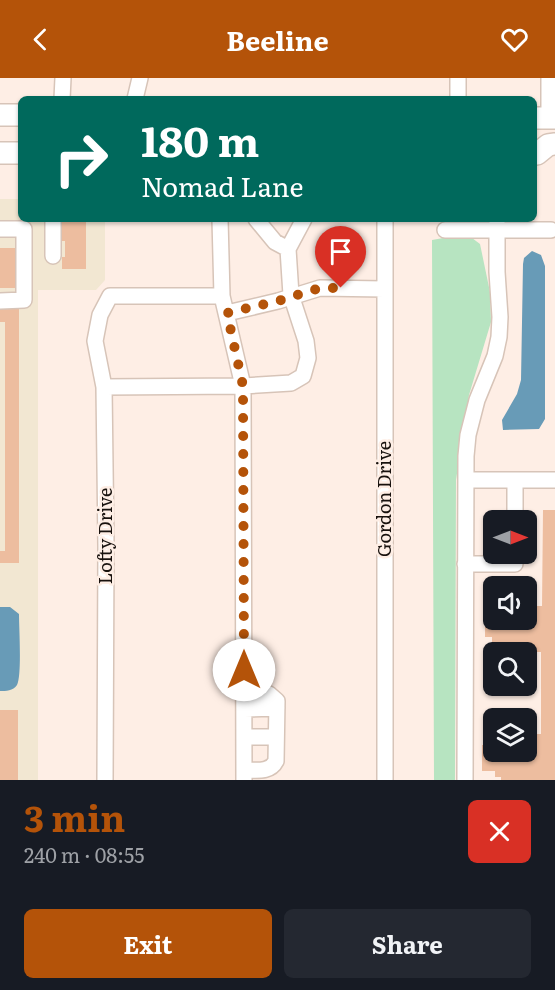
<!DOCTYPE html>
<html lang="en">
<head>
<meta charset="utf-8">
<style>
	body { margin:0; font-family:Literata,serif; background:#242831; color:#f1f3f6; height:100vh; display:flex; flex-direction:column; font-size:22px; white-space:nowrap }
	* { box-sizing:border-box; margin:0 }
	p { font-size:20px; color:#9ea1a6 }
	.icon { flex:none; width:33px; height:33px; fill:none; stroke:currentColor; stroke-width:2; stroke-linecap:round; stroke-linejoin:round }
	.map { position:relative; height:702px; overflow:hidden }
	.side { display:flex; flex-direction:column; background:#171b24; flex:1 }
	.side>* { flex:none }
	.guide { position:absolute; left:18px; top:18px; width:519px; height:126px; border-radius:9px; box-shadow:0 2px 4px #0004; background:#00695c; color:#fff; overflow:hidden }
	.needle { width:39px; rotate:90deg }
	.buttons { position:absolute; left:483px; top:432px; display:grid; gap:12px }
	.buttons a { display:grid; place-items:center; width:54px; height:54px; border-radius:9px; background:#171b24; box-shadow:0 2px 4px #0004; font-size:30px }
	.pin { position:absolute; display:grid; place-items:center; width:51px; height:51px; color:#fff; margin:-62px -26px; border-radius:50% 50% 50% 0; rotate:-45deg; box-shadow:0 0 6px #0007 }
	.pin .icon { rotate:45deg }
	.me { position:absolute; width:66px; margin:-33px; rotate:0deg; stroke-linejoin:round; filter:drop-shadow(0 0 4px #0008) }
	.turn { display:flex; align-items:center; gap:21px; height:126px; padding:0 24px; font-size:27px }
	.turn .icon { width:78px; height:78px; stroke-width:2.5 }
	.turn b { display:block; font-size:42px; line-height:51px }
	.round { display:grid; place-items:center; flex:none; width:63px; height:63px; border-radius:9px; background:#242831 }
	.overview { display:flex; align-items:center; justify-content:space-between; height:102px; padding:0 24px }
	h1 { font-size:36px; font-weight:700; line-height:45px; color:#b45309 }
	.action { display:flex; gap:12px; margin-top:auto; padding:12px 24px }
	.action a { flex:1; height:69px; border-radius:9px; background:#b45309; color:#fff; font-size:24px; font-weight:700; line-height:69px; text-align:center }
	.action a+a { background:#242831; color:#f1f3f6 }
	header { display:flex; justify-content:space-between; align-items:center; height:78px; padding:0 24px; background:#b45309; color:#fff; font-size:27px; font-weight:700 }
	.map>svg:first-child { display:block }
	.commercial { fill:#f2e7d2 }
	.green { fill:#b7e4c1 }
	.water { fill:#689bb7 }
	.building { fill:#edbd9f }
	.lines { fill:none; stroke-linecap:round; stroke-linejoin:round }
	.minor-casing { stroke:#d7c4b8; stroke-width:18 }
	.highway-casing { stroke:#d7c4b8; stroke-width:24 }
	.minor { stroke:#fff; stroke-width:15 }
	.highway { stroke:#fff; stroke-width:21 }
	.route { stroke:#b45309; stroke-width:10; stroke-dasharray:0 18 }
	.labels { text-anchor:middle; stroke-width:5; stroke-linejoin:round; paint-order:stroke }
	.street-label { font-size:18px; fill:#18110d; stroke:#feeee5 }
</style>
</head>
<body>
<header><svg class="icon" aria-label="back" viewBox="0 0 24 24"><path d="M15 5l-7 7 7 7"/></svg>Beeline<svg class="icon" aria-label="heart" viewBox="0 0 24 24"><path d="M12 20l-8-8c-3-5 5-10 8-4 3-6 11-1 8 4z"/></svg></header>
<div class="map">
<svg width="555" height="702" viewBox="0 0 555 702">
	<rect width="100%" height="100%" fill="#feeee5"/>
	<path class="commercial" d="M0 121H21V141H105V202L96 212H38V702H0Z"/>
	<path class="green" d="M460 157 472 160 480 166 490 214 491 244 469 317 456 402 455 702H434L432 162Z"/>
	<path class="water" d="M532 173 541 177 545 188V341L539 351 503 352 502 342 517 316 521 302 523 186 524 180Z
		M0 529H10L19 536C19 550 22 597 17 607 13 613 6 613 0 613Z"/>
	<path class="building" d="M61 142H86V191H62V179H65V163H61Z
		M0 170H20V210H0Z
		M0 231H19V485H0V473H5V244H0Z
		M543 432H555V702H501V699H495V693H482V667H489V656H494V674H526V656H541V574H492V559H485V535H494V542H526V528H542Z
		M0 632H18V702H0Z"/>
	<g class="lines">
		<g class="minor-casing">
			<path id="minor" d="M549 0V40
				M62 21 63 0
				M135 21 140 0
				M458 21V0
				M53 141V178
				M220 141 222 218 243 308 244 702
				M256 141 275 164 288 171
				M385 141V702
				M0 151H24V222L0 223
				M445 152H551
				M227 235 278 223 320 210 384 211
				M104 309 243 308 291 305 303 298 308 280 306 263 291 217 288 171 304 141
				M466 402H555
				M515 442V402
				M465 486H515V476
				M244 616H269L277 623 276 683C270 695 256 692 244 692
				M244 631 277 630
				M244 659H276
				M105 702 106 468 104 309 95 263 100 237 110 218H222
				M465 702 466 378 468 357 477 322 495 278 499 259 500 239 497 194V141"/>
		</g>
		<g class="highway-casing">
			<path id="highway" d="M0 37H21
				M534 40H555
				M0 75H21
				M537 76 548 67 555 66"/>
		</g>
		<use href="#minor" class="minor"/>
		<use href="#highway" class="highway"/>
	</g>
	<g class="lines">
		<path class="route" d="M244 592 243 308 227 235 278 223 320 210H341"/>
	</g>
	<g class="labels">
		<g class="street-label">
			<text transform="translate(385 421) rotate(-90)" y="6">Gordon Drive</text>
			<text transform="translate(106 458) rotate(-90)" y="6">Lofty Drive</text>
		</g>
	</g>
</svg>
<div class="buttons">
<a><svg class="needle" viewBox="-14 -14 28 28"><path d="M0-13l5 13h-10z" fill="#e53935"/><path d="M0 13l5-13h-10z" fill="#9ea1a6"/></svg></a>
<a><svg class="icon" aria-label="sound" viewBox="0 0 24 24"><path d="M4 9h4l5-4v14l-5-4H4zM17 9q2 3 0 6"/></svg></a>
<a><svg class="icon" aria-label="search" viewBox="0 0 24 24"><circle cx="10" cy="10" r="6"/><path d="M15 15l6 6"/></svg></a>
<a><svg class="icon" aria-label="layers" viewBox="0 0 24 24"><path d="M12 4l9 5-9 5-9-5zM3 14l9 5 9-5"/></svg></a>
</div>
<div class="pin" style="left:341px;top:210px;background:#d93025"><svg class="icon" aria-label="arrive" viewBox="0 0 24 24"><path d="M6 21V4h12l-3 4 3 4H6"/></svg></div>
<svg class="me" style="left:244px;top:592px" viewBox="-20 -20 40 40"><circle r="19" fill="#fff"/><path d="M0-13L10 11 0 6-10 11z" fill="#b45309"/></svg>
<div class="guide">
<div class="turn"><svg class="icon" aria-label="right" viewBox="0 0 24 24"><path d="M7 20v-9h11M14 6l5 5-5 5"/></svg><div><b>180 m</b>Nomad Lane</div></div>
</div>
</div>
<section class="side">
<div class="overview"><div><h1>3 min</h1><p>240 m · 08:55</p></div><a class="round" style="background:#d93025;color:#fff"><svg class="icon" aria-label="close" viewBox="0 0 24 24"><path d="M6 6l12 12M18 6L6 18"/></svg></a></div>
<div class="action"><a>Exit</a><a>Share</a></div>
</section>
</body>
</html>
